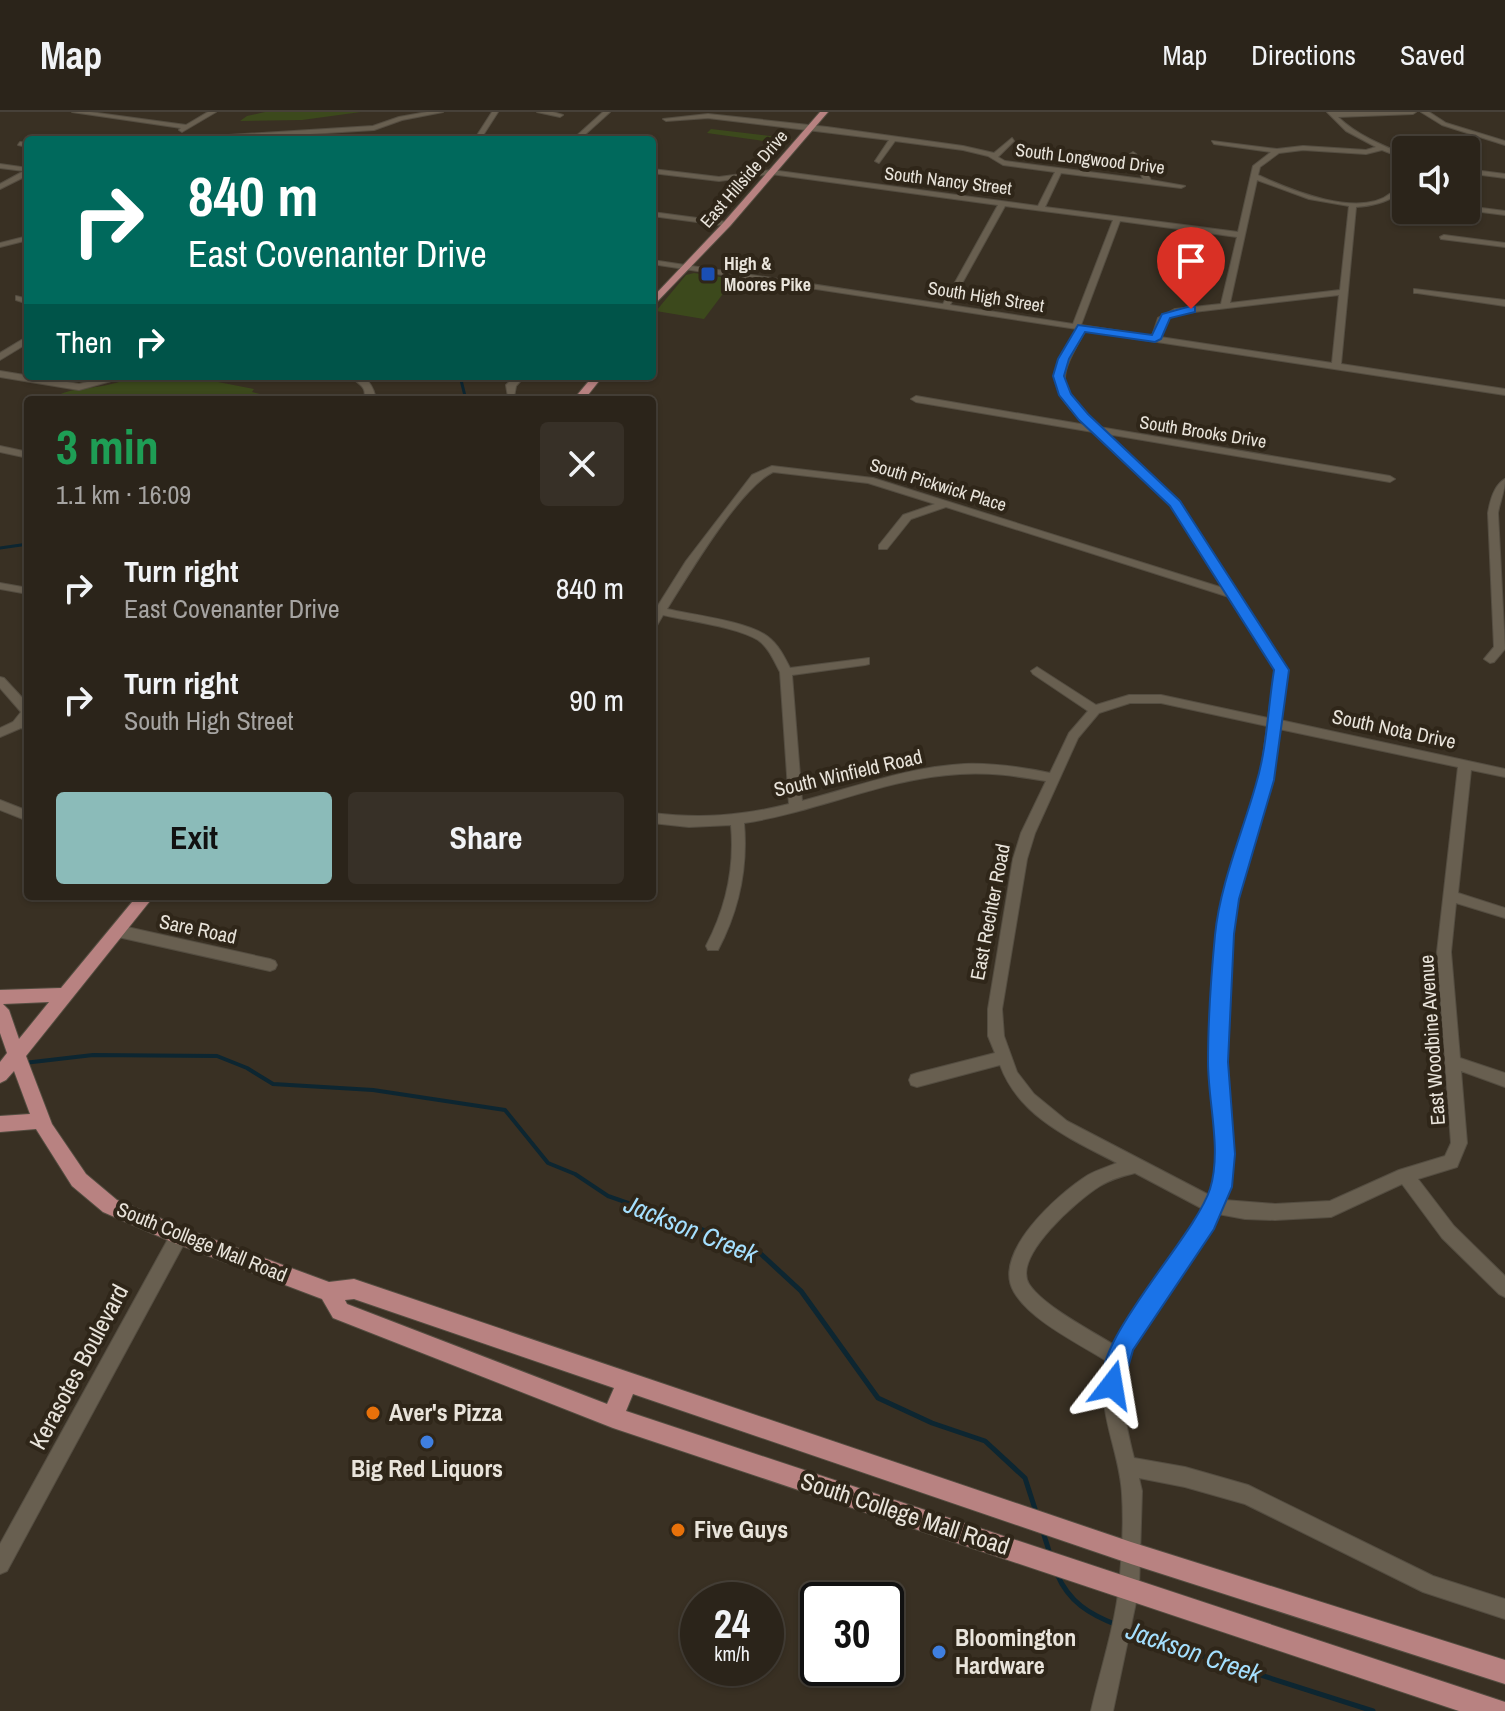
<!DOCTYPE html>
<html lang="en">
<head>
<meta charset="utf-8">
<style>
	body { margin:0; font-family:"Archivo Narrow",sans-serif; background:#373027; color:#f1f3f6; height:100vh; display:flex; flex-direction:column; font-size:30px; white-space:nowrap }
	* { box-sizing:border-box; margin:0 }
	p { font-size:26px; color:#a6a4a2 }
	.icon { flex:none; width:44px; height:44px; fill:none; stroke:currentColor; stroke-width:2; stroke-linecap:round; stroke-linejoin:round }
	.map { position:relative; flex:1; overflow:hidden }
	.side { position:absolute; left:24px; top:284px; width:632px; height:504px; display:flex; flex-direction:column; background:#2b241a; border-radius:8px; box-shadow:0 2px 6px #0004,0 0 0 2px #474139 }
	.side>* { flex:none }
	.guide { position:absolute; left:24px; top:24px; width:632px; height:244px; border-radius:8px; box-shadow:0 2px 6px #0004,0 0 0 2px #474139; background:#00695c; color:#fff; overflow:hidden }
	.controls { position:absolute; left:1392px; top:24px; display:grid; gap:16px }
	.controls a { display:grid; place-items:center; width:88px; height:88px; border-radius:8px; background:#2b241a; box-shadow:0 2px 6px #0004,0 0 0 2px #474139; font-size:40px }
	.speed { position:absolute; left:680px; top:1470px; display:flex; gap:16px; font-size:40px; font-weight:700; text-align:center }
	.speed>* { display:grid; place-content:center; width:104px; height:104px; border-radius:50%; background:#2b241a; box-shadow:0 2px 6px #0004,0 0 0 2px #474139; line-height:1 }
	.speed small { font-size:20px; font-weight:400 }
	.speed .limit { border:4px solid #111; border-radius:12px; background:#fff; color:#111 }
	.pin { position:absolute; display:grid; place-items:center; width:68px; height:68px; color:#fff; margin:-82px -34px; border-radius:50% 50% 50% 0; rotate:-45deg; box-shadow:0 0 8px #0007 }
	.pin .icon { rotate:45deg }
	.me { position:absolute; width:88px; margin:-44px; rotate:14deg; stroke-linejoin:round; filter:drop-shadow(0 0 6px #0008) }
	.turn { display:flex; align-items:center; gap:28px; height:168px; padding:0 32px; font-size:36px }
	.turn .icon { width:104px; height:104px; stroke-width:2.5 }
	.turn b { display:block; font-size:56px; line-height:68px }
	.then { display:flex; align-items:center; height:76px; padding:0 32px; background:#0003; gap:16px; font-size:30px }
	.round { display:grid; place-items:center; flex:none; width:84px; height:84px; border-radius:8px; background:#373027 }
	.overview { display:flex; align-items:center; justify-content:space-between; height:136px; padding:0 32px }
	h1 { font-size:48px; font-weight:700; line-height:60px; color:#1e9e55 }
	.cta { display:flex; gap:16px; margin-top:auto; padding:16px 32px }
	.cta a { flex:1; height:92px; border-radius:8px; background:#8bbbb9; color:#111; font-size:32px; font-weight:700; line-height:92px; text-align:center }
	.cta a+a { background:#373027; color:#f1f3f6 }
	ul { padding:0; list-style:none }
	li { display:flex; align-items:center; gap:24px; height:112px; padding:0 32px }
	li div { flex:1 }
	li b { display:block; font-size:30px }
	li em { font-style:normal }
	header { display:flex; align-items:center; gap:48px; box-sizing:border-box; height:112px; padding:0 40px; background:#2b241a; border-bottom:2px solid #474139 }
	header strong { font-size:38px }
	nav { display:flex; gap:44px; margin-inline-start:auto; font-size:28px }
	.map>svg:first-child { display:block }
	.green { fill:#3c491c }
	.lines { fill:none; stroke-linecap:round; stroke-linejoin:round }
	.stream-far2 { stroke:#0d2631; stroke-width:3 }
	.stream-far1 { stroke:#0d2631; stroke-width:4 }
	.stream { stroke:#0d2631; stroke-width:5 }
	.minor-casing { stroke:#544d41; stroke-width:2 }
	.major-casing { stroke:#544d41; stroke-width:2 }
	.minor { fill:#685f50; fill-rule:evenodd }
	.major { fill:#b88281; fill-rule:evenodd }
	.route { fill:#1a73e8; stroke:#114b97; stroke-width:2 }
	.transit-dot { fill:#1a4fb4; stroke:#2f2619; stroke-width:3 }
	.food-dot { fill:#e8710a; stroke:#2f2619; stroke-width:3 }
	.shop-dot { fill:#3f7fe0; stroke:#2f2619; stroke-width:3 }
	.labels { text-anchor:middle; stroke-width:8; stroke-linejoin:round; paint-order:stroke }
	.far-street-label { font-size:18px; fill:#e9e4db; stroke:#2f2619 }
	.far-poi-label { font-size:18px; font-weight:bold; fill:#e9e4db; stroke:#2f2619; text-anchor:start }
	.street-label { font-size:20px; fill:#e9e4db; stroke:#2f2619 }
	.near-street-label { font-size:24px; fill:#e9e4db; stroke:#2f2619 }
	.near-poi-label { font-size:24px; font-weight:bold; fill:#e9e4db; stroke:#2f2619; text-anchor:start }
	.near-water-label { font-size:26px; font-style:italic; fill:#a4dffe; stroke:#2f2619 }
</style>
</head>
<body>
<header>
<strong>Map</strong>
<nav><a>Map</a><a>Directions</a><a>Saved</a></nav>
</header>
<div class="map">
<svg width="1505" height="1599" viewBox="0 0 1505 1599">
	<rect width="100%" height="100%" fill="#393023"/>
	<path class="green" d="M265 0H361L302 8 240 9 247 4Z
		M711 17 786 26 792 27 781 37 768 42 760 39 766 32 764 29 707 21Z
		M694 161 734 167 704 207 656 199 686 163Z
		M132 264H187L254 277 252 280 284 288H50C73 271 106 280 132 264Z"/>
	<g class="lines">
		<path class="stream-far2" d="M460 264 466 288
			M0 436 28 432"/>
		<path class="stream-far1" d="M24 951 93 943 217 944 247 956 273 972 373 978 505 998 548 1051 575 1062 608 1084 694 1114"/>
		<path class="stream" d="M688 1112 761 1142 801 1179 878 1286 932 1311 985 1329 1025 1366 1036 1400
			M1043 1420 1050 1442
			M1057 1462C1069 1490 1089 1502 1117 1513
			M1125 1516 1170 1534 1373 1599"/>
		<g class="minor-casing">
			<path id="minor" d="M72 0H90L186 13 208 0H216L182 20 179 18 181 16Z
				M427 0H443L402 8 374 18 215 28H179L182 26 373 14 399 5Z
				M492 0H498L480 28H474Z
				M537 0H553L563 3 560 5Z
				M603 0H610L579 28H572Z
				M1327 0H1416L1413 2 1338 5C1357 23 1381 33 1406 43V48L1402 50C1417 83 1383 93 1356 95L1341 252 1505 277V283L1085 219C1057 269 1055 274 1099 315L1390 364 1395 367 1390 370 1107 322 1179 390 1287 558 1280 608 1505 657V665L1471 658 1458 781 1505 796V806L1456 791 1451 840 1460 946 1505 961V975L1461 959 1467 1031 1457 1055 1418 1067 1454 1114 1505 1164V1185L1499 1182 1442 1126 1402 1072 1331 1105 1275 1108 1245 1107 1218 1102 1212 1116 1130 1238C1118 1277 1124 1307 1134 1346L1185 1355 1248 1373 1433 1464 1505 1487V1507L1423 1480 1245 1392 1185 1375 1139 1366 1142 1379 1139 1476 1113 1599H1091C1100 1559 1115 1514 1119 1474 1122 1444 1124 1412 1122 1382 1120 1337 1093 1295 1108 1250 1080 1232 1031 1209 1014 1180 991 1141 1059 1081 1088 1063 1097 1058 1107 1055 1117 1051 1071 1027 1019 1005 1000 953L917 975 911 973 909 968 911 963 917 961 995 941 988 924V897L1013 747 1021 721 1046 669C1017 664 989 660 960 662 886 666 817 700 744 711 748 756 739 798 718 838H708L706 834C726 796 735 756 731 713L689 715 652 711V701C701 707 741 704 789 692L780 560C774 549 769 536 758 528 737 515 689 509 663 503L656 515 652 516V494L657 495 686 449 752 363 772 354 873 366 1223 476 1171 394 1093 320 916 290 911 287 916 284 1086 313C1043 272 1051 263 1077 217L652 152V148L943 192 998 93 771 62 719 69 652 61V57L719 65 771 58 1038 94 1055 60 1003 53 988 44 963 38 895 29 879 51 875 49 889 28 708 6 666 9 663 7 708 2 827 15 963 34 994 41 1012 26 1014 29 998 45 1005 49 1143 67 1130 42 1133 40 1136 42 1151 68 1185 74 1181 76 1061 61 1045 95 1238 120 1253 54 1271 40 1214 32 1212 29 1277 37 1303 34 1366 38 1376 35 1346 19ZM1303 38 1366 42 1382 38 1400 45 1394 49 1401 65C1398 70 1395 77 1391 81 1360 107 1290 78 1258 63L1260 55 1279 41ZM1257 68 1309 87 1349 94 1340 178 1230 191ZM1005 94 1113 108 1073 212 950 193ZM1120 109 1237 125 1221 192 1175 197 1158 206 1152 224 1081 213ZM1339 183 1332 251 1160 225 1165 209 1177 202ZM773 360 868 371 935 392 903 403 879 433V437H887L911 407 946 395 1229 485 1275 558 1268 606 1161 583H1129L1096 593 1037 555 1031 559 1033 562 1088 599 1069 621 1050 661C1021 655 993 651 964 652 909 655 855 675 802 689L792 563 865 553 869 552V546L790 556C784 544 778 532 767 524 746 509 693 503 667 497 689 462 739 377 773 360ZM1130 591H1161L1267 614 1260 668 1223 787 1218 822 1210 950 1217 1042 1213 1075 1209 1083 1067 1009 1034 982 1017 960 1004 924 1002 897 1027 747 1035 721 1078 626 1099 601ZM1279 617 1458 655 1437 840 1451 1031 1445 1044 1399 1058 1330 1089 1275 1092 1224 1088 1229 1075 1233 1042 1226 950 1232 822 1237 787 1272 668ZM1135 1061 1203 1097 1114 1233C1092 1219 1043 1194 1029 1172 1012 1144 1079 1087 1100 1074 1111 1067 1123 1064 1135 1061Z
				M1421 0H1429L1446 11 1505 29V33L1442 13Z
				M20 30 28 31V35L18 33Z
				M0 52 28 56V63L0 77V72L24 59 0 56Z
				M1466 57 1505 62V66L1466 61Z
				M1466 94 1505 99V103L1466 98Z
				M652 100 727 110 731 112 727 114 652 104Z
				M1444 123 1505 131V135L1441 127 1440 125Z
				M28 124V128L0 135V131Z
				M1414 177 1505 188V194L1417 181H1414Z
				M16 184 28 187V192L16 188Z
				M28 224V231L0 248V241Z
				M0 259 79 272 113 264H129L79 278 0 265Z
				M350 264C365 264 371 269 375 283L373 288H363C369 275 358 272 350 264Z
				M515 264H525L516 274 514 285H508L506 273Z
				M0 334 28 340V346L0 340Z
				M1505 367C1505 379 1500 389 1498 401L1505 537 1494 550 1490 551 1484 547 1494 535 1488 401C1490 389 1494 373 1505 367Z
				M0 471 28 476V482L0 477Z
				M0 565 4 566 28 592V619L21 616 0 625V616L13 610 21 600 0 576Z
				M0 688 28 699V709L0 698Z
				M118 813 270 847 275 849 277 853 275 857 270 859 118 825 113 823 111 819 113 815Z
				M179 1116 185 1118 188 1124 185 1130 7 1459 0 1462V1432L173 1118Z"/>
		</g>
		<g class="major-casing">
			<path id="major" d="M820 0H828L730 114 652 195V186L724 110Z
				M593 264H603L584 288H573Z
				M137 784H154L26 944 52 1012 86 1062 117 1088 183 1116 329 1170 354 1167 1131 1430 1505 1548V1572L1131 1452 633 1282 626 1299 1496 1587 1505 1590V1599H1459L613 1316 333 1206 322 1187 172 1130 103 1100 72 1074 36 1017 0 1020V1004L30 1002 14 959 6 968 0 971V950L7 941 0 921V878L61 876ZM49 890 19 927 9 898 3 892ZM354 1187 614 1276 607 1292 347 1192 345 1188Z"/>
		</g>
		<use href="#minor" class="minor"/>
		<use href="#major" class="major"/>
	</g>
	<path class="route" d="M1191 194 1195 195V200L1170 206 1161 227 1155 230 1085 220 1069 247 1064 264 1071 282 1088 302 1180 389 1289 558 1274 668 1239 787 1234 822 1228 950 1235 1042 1232 1075 1214 1117 1133 1238 1121 1281 1112 1285 1104 1281C1085 1235 1194 1127 1210 1077 1222 1038 1208 991 1208 950 1208 909 1211 865 1215 823 1220 772 1242 722 1256 672 1267 636 1268 595 1274 558L1170 394 1079 308 1059 283 1053 264 1058 247 1078 213 1152 223 1162 202Z"/>
	<rect class="transit-dot" x="700" y="154" width="16" height="16" rx="4"/>
	<g class="food-dot">
		<circle cx="373" cy="1301" r="8"/>
		<circle cx="678" cy="1418" r="8"/>
	</g>
	<g class="shop-dot">
		<circle cx="427" cy="1330" r="8"/>
		<circle cx="939" cy="1540" r="8"/>
	</g>
	<g class="labels">
		<g class="far-street-label">
			<text transform="translate(1090 47) rotate(7)" y="6">South Longwood Drive</text>
			<text transform="translate(744 67) rotate(-49)" y="6">East Hillside Drive</text>
			<text transform="translate(948 69) rotate(7)" y="6">South Nancy Street</text>
			<text transform="translate(986 185) rotate(9)" y="6">South High Street</text>
			<text transform="translate(1203 320) rotate(9)" y="6">South Brooks Drive</text>
			<text transform="translate(938 373) rotate(17)" y="6">South Pickwick Place</text>
		</g>
		<g class="far-poi-label">
			<text x="724" y="158">High &amp;<tspan x="724" dy="21">Moores Pike</tspan></text>
		</g>
		<g class="street-label">
			<text transform="translate(1394 617) rotate(12)" y="7">South Nota Drive</text>
			<text transform="translate(848 661) rotate(-13)" y="7">South Winfield Road</text>
			<text transform="translate(990 800) rotate(-79)" y="7">East Rechter Road</text>
			<text transform="translate(198 817) rotate(12)" y="7">Sare Road</text>
			<text transform="translate(1432 928) rotate(-94)" y="7">East Woodbine Avenue</text>
			<text transform="translate(202 1130) rotate(22)" y="7">South College Mall Road</text>
		</g>
		<g class="near-street-label">
			<text transform="translate(79 1255) rotate(-62)" y="8">Kerasotes Boulevard</text>
			<text transform="translate(905 1402) rotate(18)" y="8">South College Mall Road</text>
		</g>
		<g class="near-poi-label">
			<text x="389" y="1309">Aver's Pizza</text>
			<text x="427" y="1365" text-anchor="middle">Big Red Liquors</text>
			<text x="694" y="1426">Five Guys</text>
			<text x="955" y="1534">Bloomington<tspan x="955" dy="28">Hardware</tspan></text>
		</g>
		<g class="near-water-label">
			<text transform="translate(691 1117) rotate(22)" y="9">Jackson Creek</text>
			<text transform="translate(1194 1540) rotate(19)" y="9">Jackson Creek</text>
		</g>
	</g>
</svg>
<div class="controls">
<a><svg class="icon" aria-label="sound" viewBox="0 0 24 24"><path d="M4 9h4l5-4v14l-5-4H4zM17 9q2 3 0 6"/></svg></a>
</div>
<div class="speed"><div>24<small>km/h</small></div><div class="limit">30</div></div>
<div class="pin" style="left:1191px;top:197px;background:#d93025"><svg class="icon" aria-label="arrive" viewBox="0 0 24 24"><path d="M6 21V4h12l-3 4 3 4H6"/></svg></div>
<svg class="me" style="left:1112px;top:1273px" viewBox="-20 -20 40 40"><path d="M0-17L14 15 0 8-14 15z" fill="#1a73e8" stroke="#fff" stroke-width="4"/></svg>
<div class="guide">
<div class="turn"><svg class="icon" aria-label="right" viewBox="0 0 24 24"><path d="M7 20v-9h11M14 6l5 5-5 5"/></svg><div><b>840 m</b>East Covenanter Drive</div></div>
<div class="then">Then<svg class="icon" aria-label="right" viewBox="0 0 24 24"><path d="M7 20v-9h11M14 6l5 5-5 5"/></svg></div>
</div>
<section class="side">
<div class="overview"><div><h1>3 min</h1><p>1.1 km · 16:09</p></div><a class="round"><svg class="icon" aria-label="close" viewBox="0 0 24 24"><path d="M6 6l12 12M18 6L6 18"/></svg></a></div>
<ul>
<li><svg class="icon" aria-label="right" viewBox="0 0 24 24"><path d="M7 20v-9h11M14 6l5 5-5 5"/></svg><div><b>Turn right</b><p>East Covenanter Drive</p></div><em>840 m</em></li>
<li><svg class="icon" aria-label="right" viewBox="0 0 24 24"><path d="M7 20v-9h11M14 6l5 5-5 5"/></svg><div><b>Turn right</b><p>South High Street</p></div><em>90 m</em></li>
</ul>
<div class="cta"><a>Exit</a><a>Share</a></div>
</section>
</div>
</body>
</html>
